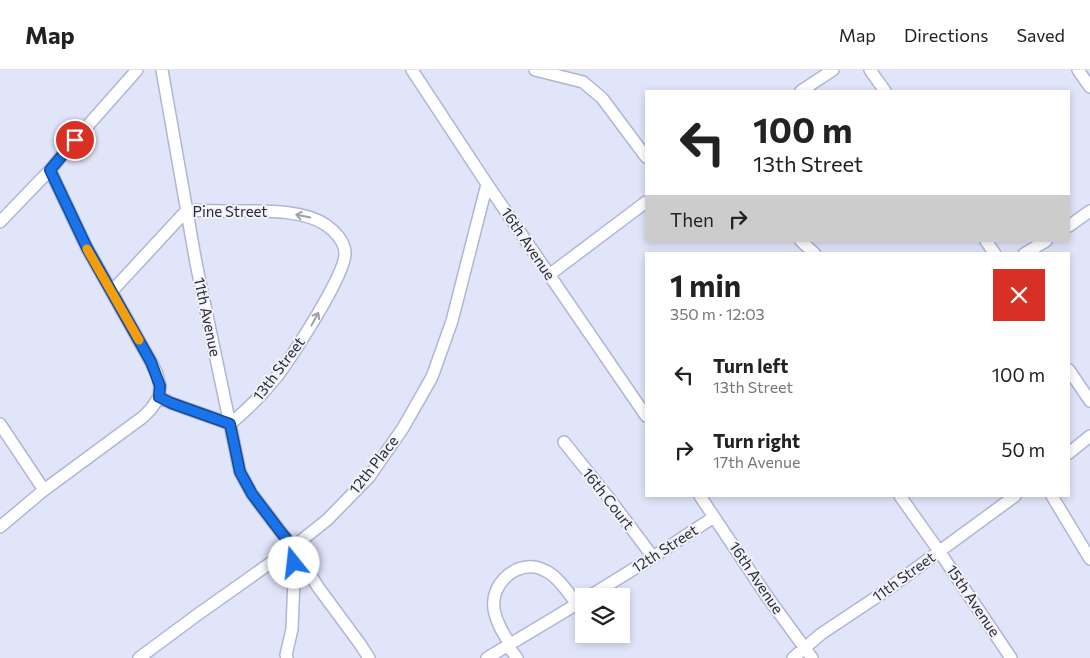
<!DOCTYPE html>
<html lang="en">
<head>
<meta charset="utf-8">
<style>
	body { margin:0; font-family:Commissioner,sans-serif; background:#f2f2f2; color:#222; height:100vh; display:flex; flex-direction:column; font-size:19px; white-space:nowrap }
	* { box-sizing:border-box; margin:0 }
	p { font-size:16px; color:#767676 }
	.icon { flex:none; width:28px; height:28px; fill:none; stroke:currentColor; stroke-width:2; stroke-linecap:round; stroke-linejoin:round }
	.map { position:relative; flex:1; overflow:hidden }
	.drawer { position:absolute; left:645px; top:182px; width:425px; height:245px; display:flex; flex-direction:column; background:#fff; border-radius:0px; box-shadow:0 2px 8px #0003 }
	.drawer>* { flex:none }
	.top-card { position:absolute; left:645px; top:20px; width:425px; height:152px; border-radius:0px; box-shadow:0 2px 8px #0003; background:#fff; color:#222; overflow:hidden }
	.tools { position:absolute; left:575px; top:518px; display:grid; gap:10px }
	.tools a { display:grid; place-items:center; width:55px; height:55px; border-radius:0px; background:#fff; box-shadow:0 2px 8px #0003; font-size:25px }
	.pin { position:absolute; display:grid; place-items:center; width:42px; height:42px; color:#fff; margin:-21px; border:2px solid #fff; border-radius:50%; box-shadow:0 1px 5px #0007 }
	.me { position:absolute; width:55px; margin:-28px; rotate:344deg; stroke-linejoin:round; filter:drop-shadow(0 0 4px #0008) }
	.turn { display:flex; align-items:center; gap:18px; height:105px; padding:0 25px; font-size:22px }
	.turn .icon { width:65px; height:65px; stroke-width:2.5 }
	.turn b { display:block; font-size:35px; line-height:42px }
	.then { display:flex; align-items:center; height:48px; padding:0 25px; background:#0003; gap:10px; font-size:19px }
	.round { display:grid; place-items:center; flex:none; width:52px; height:52px; border-radius:0px; background:#f2f2f2 }
	.headline { display:flex; align-items:center; justify-content:space-between; height:85px; padding:0 25px }
	h1 { font-size:30px; font-weight:700; line-height:38px }
	ul { padding:0; list-style:none }
	li { display:flex; align-items:center; gap:15px; height:75px; padding:0 25px }
	li div { flex:1 }
	li b { display:block; font-size:19px }
	li em { font-style:normal }
	header { display:flex; align-items:center; gap:30px; box-sizing:border-box; height:70px; padding:0 25px; background:#fff; border-bottom:1px solid #e0e0e0 }
	header strong { font-size:24px }
	nav { display:flex; gap:28px; margin-inline-start:auto; font-size:18px }
	.map>svg:first-child { display:block }
	.lines { fill:none; stroke-linecap:round; stroke-linejoin:round }
	.minor-casing { stroke:#afb5d5; stroke-width:14 }
	.minor { stroke:#fff; stroke-width:11 }
	.oneway { stroke:#9ea0a5 }
	.route-casing { stroke:#114b97; stroke-width:12 }
	.route { stroke:#1a73e8; stroke-width:9 }
	.slow { stroke:#f59e0b; stroke-width:9 }
	.labels { text-anchor:middle; stroke-width:4; stroke-linejoin:round; paint-order:stroke }
	.street-label { font-size:15px; fill:#282b37; stroke:#f2f3fa }
</style>
</head>
<body>
<header>
<strong>Map</strong>
<nav><a>Map</a><a>Directions</a><a>Saved</a></nav>
</header>
<div class="map">
<svg width="1090" height="588" viewBox="0 0 1090 588">
	<rect width="100%" height="100%" fill="#e1e5f9"/>
	<g class="lines">
		<g class="minor-casing">
			<path id="minor" d="M162 0 196 193 240 402 252 424 280 461 293 477 318 517 360 574 369 588
				M412 0 487 114 646 346
				M535 0 583 12 602 28 646 87
				M870 0 885 21
				M1078 0 1090 17
				M801 21 833 0
				M0 152 50 100 75 70 137 0
				M1069 156 1090 141
				M801 171 815 184
				M986 171 995 184
				M1024 184 1046 171
				M549 205 646 132
				M112 221 187 140C205 141 223 141 241 141 267 141 304 140 326 155 335 161 344 171 345 182 347 203 292 286 278 305 264 323 247 340 230 354
				M1069 300 1090 331
				M159 327 171 333 230 354
				M0 354 44 420
				M564 372 608 427 653 487
				M1069 383 1090 366
				M700 426 766 525 812 588
				M900 426 939 481 1011 588
				M1052 426 1090 489
				M0 457 44 420 143 347 151 339 159 327 160 316 157 304 151 292 87 178 50 100
				M590 526 653 487 714 447
				M510 574C503 563 496 552 494 539 491 516 511 495 534 497 538 497 544 500 548 502 560 509 568 523 577 534
				M508 576 517 588
				M139 588 197 545 293 477 327 450 369 407 403 358 432 307 452 251 487 114
				M287 588 286 585 292 559 294 509 293 478
				M487 588 582 531
				M793 588 821 564 881 524 1015 426"/>
		</g>
		<use href="#minor" class="minor"/>
	</g>
	<defs><path id="oneway-shaft" d="M-6 0H5M1.5-3L5.5 0L1.5 3" fill="none" stroke-width="1.6" stroke-linecap="round" stroke-linejoin="round" transform="scale(1.25)"/></defs>
	<g class="oneway">
		<use href="#oneway-shaft" transform="translate(303 146) rotate(-169)"/>
		<use href="#oneway-shaft" transform="translate(315 249) rotate(-61)"/>
	</g>
	<g class="lines">
		<g class="route-casing">
			<path id="route" d="M75 70 50 100 87 178 151 292 160 316 159 327 171 333 230 354 240 402 252 424 280 461 293 477 294 493"/>
		</g>
		<use href="#route" class="route"/>
		<path class="slow" d="M87 179 139 270"/>
	</g>
	<g class="labels">
		<g class="street-label">
			<text x="230" y="147">Pine Street</text>
			<text transform="translate(528 174) rotate(56)" y="5">16th Avenue</text>
			<text transform="translate(207 247) rotate(78)" y="5">11th Avenue</text>
			<text transform="translate(279 299) rotate(-53)" y="5">13th Street</text>
			<text transform="translate(374 395) rotate(-52)" y="5">12th Place</text>
			<text transform="translate(608 429) rotate(52)" y="5">16th Court</text>
			<text transform="translate(665 479) rotate(-33)" y="5">12th Street</text>
			<text transform="translate(904 507) rotate(-36)" y="5">11th Street</text>
			<text transform="translate(756 508) rotate(56)" y="5">16th Avenue</text>
			<text transform="translate(973 531) rotate(56)" y="5">15th Avenue</text>
		</g>
	</g>
</svg>
<div class="tools">
<a><svg class="icon" aria-label="layers" viewBox="0 0 24 24"><path d="M12 4l9 5-9 5-9-5zM3 14l9 5 9-5"/></svg></a>
</div>
<div class="pin" style="left:75px;top:70px;background:#d93025"><svg class="icon" aria-label="arrive" viewBox="0 0 24 24"><path d="M6 21V4h12l-3 4 3 4H6"/></svg></div>
<svg class="me" style="left:294px;top:493px" viewBox="-20 -20 40 40"><circle r="19" fill="#fff"/><path d="M0-13L10 11 0 6-10 11z" fill="#1a73e8"/></svg>
<div class="top-card">
<div class="turn"><svg class="icon" aria-label="left" viewBox="0 0 24 24"><path d="M17 20v-9H6M10 6l-5 5 5 5"/></svg><div><b>100 m</b>13th Street</div></div>
<div class="then">Then<svg class="icon" aria-label="right" viewBox="0 0 24 24"><path d="M7 20v-9h11M14 6l5 5-5 5"/></svg></div>
</div>
<section class="drawer">
<div class="headline"><div><h1>1 min</h1><p>350 m · 12:03</p></div><a class="round" style="background:#d93025;color:#fff"><svg class="icon" aria-label="close" viewBox="0 0 24 24"><path d="M6 6l12 12M18 6L6 18"/></svg></a></div>
<ul>
<li><svg class="icon" aria-label="left" viewBox="0 0 24 24"><path d="M17 20v-9H6M10 6l-5 5 5 5"/></svg><div><b>Turn left</b><p>13th Street</p></div><em>100 m</em></li>
<li><svg class="icon" aria-label="right" viewBox="0 0 24 24"><path d="M7 20v-9h11M14 6l5 5-5 5"/></svg><div><b>Turn right</b><p>17th Avenue</p></div><em>50 m</em></li>
</ul>
</section>
</div>
</body>
</html>
